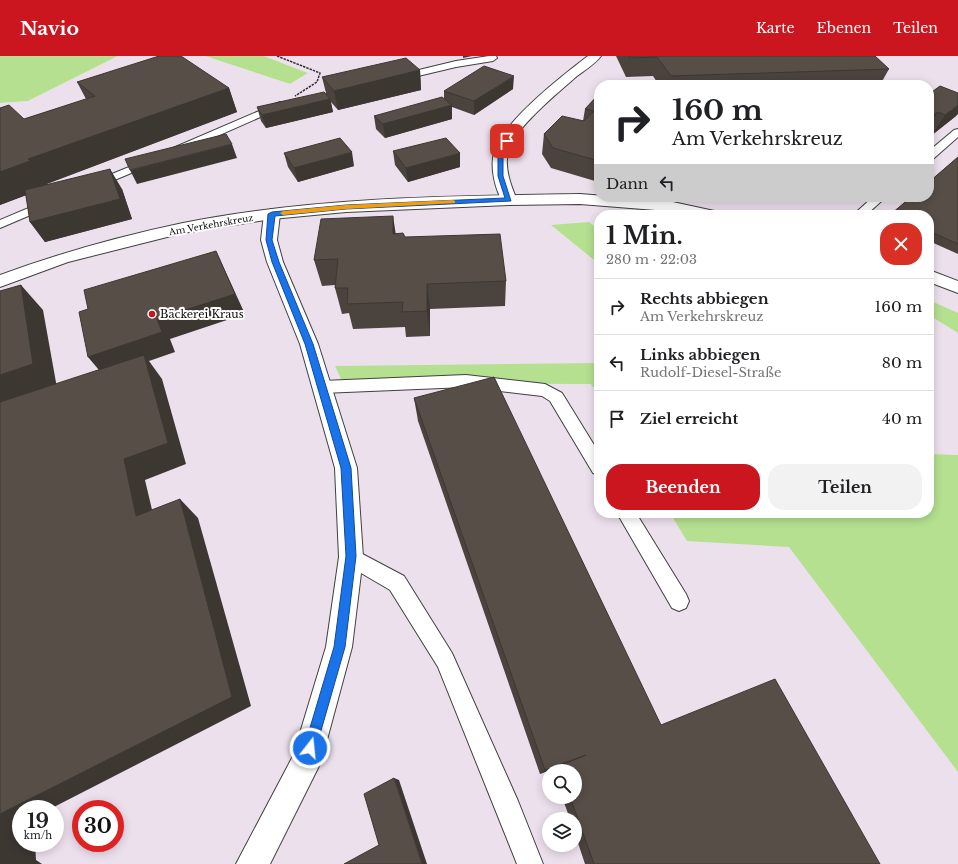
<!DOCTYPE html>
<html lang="de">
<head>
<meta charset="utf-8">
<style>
	body { margin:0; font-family:"Libre Baskerville",serif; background:#f2f2f2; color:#202124; height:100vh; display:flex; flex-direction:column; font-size:15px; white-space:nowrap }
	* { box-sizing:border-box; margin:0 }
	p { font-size:13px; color:#757577 }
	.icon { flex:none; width:22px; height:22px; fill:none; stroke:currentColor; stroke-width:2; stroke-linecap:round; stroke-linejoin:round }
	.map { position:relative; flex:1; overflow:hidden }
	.details { position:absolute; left:594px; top:154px; width:340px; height:308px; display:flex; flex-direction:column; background:#fff; border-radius:16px; box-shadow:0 2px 10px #0003 }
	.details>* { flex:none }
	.hud { position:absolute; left:594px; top:24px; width:340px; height:122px; border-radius:16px; box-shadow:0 2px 10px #0003; background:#fff; color:#202124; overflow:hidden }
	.fabs { position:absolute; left:542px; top:708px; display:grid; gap:8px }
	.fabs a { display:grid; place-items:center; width:40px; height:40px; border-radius:50%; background:#fff; box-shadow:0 2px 10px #0003; font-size:20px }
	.speed { position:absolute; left:12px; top:744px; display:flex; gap:8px; font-size:20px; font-weight:700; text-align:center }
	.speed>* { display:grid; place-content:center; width:52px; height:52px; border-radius:50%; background:#fff; box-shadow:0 2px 10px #0003; line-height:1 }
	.speed small { font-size:10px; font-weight:400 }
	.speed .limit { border:6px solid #d22; background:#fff; color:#111 }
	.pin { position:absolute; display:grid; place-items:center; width:34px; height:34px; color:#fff; margin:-17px; border-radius:8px; box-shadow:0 2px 6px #0006 }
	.me { position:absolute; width:44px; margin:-22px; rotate:16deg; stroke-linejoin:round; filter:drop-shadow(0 0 3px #0008) }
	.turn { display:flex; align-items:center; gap:14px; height:84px; padding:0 12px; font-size:18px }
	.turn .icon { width:52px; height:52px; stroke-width:2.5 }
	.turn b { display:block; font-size:28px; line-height:34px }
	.then { display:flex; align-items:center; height:38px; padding:0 12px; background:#0003; gap:8px; font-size:15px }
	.round { display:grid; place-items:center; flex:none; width:42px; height:42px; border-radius:16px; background:#f2f2f2 }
	.overview { display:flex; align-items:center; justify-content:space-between; height:68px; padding:0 12px }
	h1 { font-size:24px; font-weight:700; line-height:30px }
	.button { display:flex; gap:8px; margin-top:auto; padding:8px 12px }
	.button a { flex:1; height:46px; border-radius:16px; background:#cc161f; color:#fff; font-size:16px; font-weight:700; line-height:46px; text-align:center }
	.button a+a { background:#f2f2f2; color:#202124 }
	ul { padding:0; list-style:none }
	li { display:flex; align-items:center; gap:12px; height:56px; padding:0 12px; border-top:1px solid #e0e0e0 }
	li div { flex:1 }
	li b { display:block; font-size:15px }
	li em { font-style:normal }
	header { display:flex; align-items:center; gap:24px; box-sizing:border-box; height:56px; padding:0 20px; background:#cc161f; color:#fff }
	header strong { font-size:19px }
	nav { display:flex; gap:22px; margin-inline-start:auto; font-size:14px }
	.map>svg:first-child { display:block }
	.industrial { fill:#ece0ed; fill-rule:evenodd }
	.forest { fill:#b4e090 }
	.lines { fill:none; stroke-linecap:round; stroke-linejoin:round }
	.service-casing { stroke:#404040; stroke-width:2 }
	.minor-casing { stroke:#404040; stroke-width:2 }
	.tertiary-casing { stroke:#404040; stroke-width:2 }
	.path { stroke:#2f2f2f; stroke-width:1.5; stroke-dasharray:2.5 1; stroke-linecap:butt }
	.service { fill:#fff; fill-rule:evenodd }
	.minor { fill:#fff; fill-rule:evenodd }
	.tertiary { fill:#fff; fill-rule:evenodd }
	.wall { fill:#4b433e }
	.shaded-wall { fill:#3d3732 }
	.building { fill:#574e48; stroke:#3d3732 }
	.route { fill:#1a73e8; stroke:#114b97 }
	.slow { fill:#f59e0b }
	.poi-dot { fill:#cc161f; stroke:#fff; stroke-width:1.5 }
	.labels { text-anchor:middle; stroke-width:4; stroke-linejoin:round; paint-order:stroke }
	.far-street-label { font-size:9px; fill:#0d0d0d; stroke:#fff }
	.poi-label { font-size:11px; fill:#0d0d0d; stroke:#fff; text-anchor:start }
</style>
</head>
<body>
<header>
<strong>Navio</strong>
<nav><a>Karte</a><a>Ebenen</a><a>Teilen</a></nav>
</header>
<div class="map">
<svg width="958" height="808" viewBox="0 0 958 808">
	<rect width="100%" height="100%" fill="#fffbed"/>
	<path class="industrial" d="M118 0H205L290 28 308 17 264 0H958V808H0V47L28 45ZM599 29H929V141H599ZM599 159H929V457H599ZM549 715H575V741H549ZM21 753H55V787H21ZM81 753H115V787H81ZM549 763H575V789H549Z"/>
	<path class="forest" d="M0 0H118L28 45 0 47Z
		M205 0H264L308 17 290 28Z
		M589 166 599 174V208L551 169Z
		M929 244 958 257V277L929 259Z
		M599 307V340L591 328 343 327 335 310Z
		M929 398 958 399V716L789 491 687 485 670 457H929Z"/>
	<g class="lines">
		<g class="service-casing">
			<path id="service" d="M489 0H496L497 2 493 5 456 11 397 25 392 22 394 20 456 5Z
				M280 46 283 47 285 49 283 51 181 96 177 97 172 94 173 92Z
				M958 73V81L933 103 929 104V95L954 74Z
				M151 102 155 103 156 105 155 107 98 131H90L88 129 90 127Z
				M873 141H886L866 159H853Z
				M50 143 54 145 56 147 54 149 0 172V164Z
				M466 319 545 328 562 337 599 397V419L593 417 550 345 542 340 466 331 322 337 317 335 314 331 317 327 322 325Z
				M617 457H636L686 538 689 545 686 552 679 555 672 552Z
				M351 492 404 520 452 597 518 745 543 808H517L438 611 390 534 344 507 342 501 344 495Z"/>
		</g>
		<g class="minor-casing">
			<path id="minor" d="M588 0H601C595 8 585 14 577 20 559 36 513 73 508 96 504 112 511 130 517 144L514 147H504C495 135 490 111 494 97 501 67 563 19 588 0Z
				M272 153 277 155 280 158 277 184 283 206 318 288 357 412 363 501 352 591 321 706 270 808H236L293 700 326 591 339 501 335 412 300 288 267 206 261 184 264 158 267 155Z"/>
		</g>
		<g class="tertiary-casing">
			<path id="tertiary" d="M580 138 668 145 719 156 722 159H690L668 155 580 148 509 149 346 156 272 163 183 177 68 206 0 231V219C60 197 121 180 183 167 313 141 448 140 580 138Z
				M929 214 958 225V237L929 226Z"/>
		</g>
		<path class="path" d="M277 0 320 17 317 26 295 40"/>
		<use href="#service" class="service"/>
		<use href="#minor" class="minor"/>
		<use href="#tertiary" class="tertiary"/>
	</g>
	<path class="wall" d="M616 0H875L889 13 880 29H659L653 20 626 21Z
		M420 14 421 34 338 54 331 46 333 56 266 72 261 65 257 51 326 37 322 21Z
		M77 26 229 32 237 56 47 128 122 133 132 163 45 186 30 166 26 139 0 149V52L24 63 86 43Z
		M513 33 474 59 452 51V63L385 82 376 73 374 60 444 43V35Z
		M599 38V120L595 125 551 112 542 98 544 78 583 65 585 53Z
		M929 38 956 60 932 79 929 78Z
		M393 95 460 111 408 126 395 109Z
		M284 97 354 110 298 126 288 111Z
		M958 101V198L929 185V159H891Z
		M396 177 506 225 505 250 430 253V280L406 281 405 271 353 273 349 257 342 258 335 232V229L322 230 314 204Z
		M414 342 661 669 880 808H585L575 778V763H570L562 741H575V715H553V714L557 711 540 718 418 365Z"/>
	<path class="shaded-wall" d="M463 0H472L463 2Z
		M420 14 421 34 338 54 334 35Z
		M514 20 513 33 474 59V45Z
		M229 32 237 56 46 128 48 131 0 149V116L28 103Z
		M330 43 333 56 266 72 262 59Z
		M452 49V63L385 82 383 68Z
		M958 49V58L956 60 932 79 945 59Z
		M938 56 929 69V62Z
		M232 88 237 102 137 128 130 114Z
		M352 96 354 110 298 126 294 112Z
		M460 97V111L408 126 406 112Z
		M599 104V120L595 125 599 105Z
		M110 113 122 133 132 163 45 186 30 166Z
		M393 160 397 186 393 178Z
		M216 195 245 258 170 283 175 296 149 305 162 323 186 408 145 424 158 479 136 460 104 320 88 301 157 263Z
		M427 228 430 253V280L427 255Z
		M21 229 43 254 57 332 0 351V319Z
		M180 443 198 462 251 650 50 753H21V787H35L36 804 42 808H0V758Z
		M586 699 557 711 540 718 545 714Z
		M394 722 399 724 427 808H422Z"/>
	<path class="building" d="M159 0H181L229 32 28 103 30 105 0 116V52L9 49 24 63 95 40 77 26Z
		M629 0H875L889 13 671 20 657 1 630 2Z
		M406 2 420 14 334 35 322 21Z
		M484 10 514 20 474 45 444 35Z
		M940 30 958 37V49L945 59 938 56 929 62V38Z
		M324 36 330 43 262 59 257 51Z
		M599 38V105L553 92 544 78 562 60 584 65 594 55 585 53Z
		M442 41 452 49 383 68 374 60Z
		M226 78 232 88 130 114 125 103Z
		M340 82 352 96 294 112 284 97Z
		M446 82 460 97 406 112 393 95Z
		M958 101V188L929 175V159H893L891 158 911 141H929V126Z
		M110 113 120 143 30 166 25 134Z
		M638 154 645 159H627Z
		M393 160V178L403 177 405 181 500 178 506 225 427 228V255L402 256 403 246 347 248 348 232H335L338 203 314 204 321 163Z
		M216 195 235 238 157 263 162 276 88 301 79 256 88 253 84 234Z
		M21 229 33 308 0 319V235Z
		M144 299 168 387 124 403 136 460 180 443 232 641 0 758V346Z
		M494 321 661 669 775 623 880 808H594L570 741H575V715H561L559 710 586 699 545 714 414 342Z
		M394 722 422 808H344L379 789 364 738Z"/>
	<path class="route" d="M505 84 510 85 503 94V120L511 145 346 153 275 160 272 184 279 206 313 288 351 412 356 500 345 591 316 692 314 696 310 698 305 696 304 692 334 591 346 500 341 412 305 288 272 206 266 184 268 158 272 156 346 149 505 142 498 120V94Z"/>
	<path class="slow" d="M453 144 455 145V147L346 153 283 159 280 157 283 155 346 149Z"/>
	<circle class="poi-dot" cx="152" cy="258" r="4"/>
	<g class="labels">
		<g class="far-street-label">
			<text transform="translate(211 169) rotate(-10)" y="3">Am Verkehrskreuz</text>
		</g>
		<g class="poi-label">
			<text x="160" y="262">Bäckerei Kraus</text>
		</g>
	</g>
</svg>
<div class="fabs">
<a><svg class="icon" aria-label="search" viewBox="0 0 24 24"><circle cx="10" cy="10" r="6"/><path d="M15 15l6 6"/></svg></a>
<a><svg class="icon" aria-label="layers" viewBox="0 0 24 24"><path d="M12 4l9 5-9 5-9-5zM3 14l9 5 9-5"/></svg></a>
</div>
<div class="speed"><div>19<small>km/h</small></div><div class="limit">30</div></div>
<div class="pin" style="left:507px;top:85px;background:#d93025"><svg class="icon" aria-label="arrive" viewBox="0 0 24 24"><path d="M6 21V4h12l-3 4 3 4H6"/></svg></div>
<svg class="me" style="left:310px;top:692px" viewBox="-20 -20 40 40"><circle r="17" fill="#1a73e8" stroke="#fff" stroke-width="3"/><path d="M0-11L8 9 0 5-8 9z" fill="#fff"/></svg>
<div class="hud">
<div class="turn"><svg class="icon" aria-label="right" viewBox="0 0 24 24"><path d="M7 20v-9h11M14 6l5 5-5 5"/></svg><div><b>160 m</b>Am Verkehrskreuz</div></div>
<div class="then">Dann<svg class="icon" aria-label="left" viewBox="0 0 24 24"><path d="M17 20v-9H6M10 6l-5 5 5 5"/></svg></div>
</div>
<section class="details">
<div class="overview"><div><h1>1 Min.</h1><p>280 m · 22:03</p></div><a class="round" style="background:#d93025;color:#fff"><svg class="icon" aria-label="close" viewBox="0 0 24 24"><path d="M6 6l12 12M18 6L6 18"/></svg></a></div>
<ul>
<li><svg class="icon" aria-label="right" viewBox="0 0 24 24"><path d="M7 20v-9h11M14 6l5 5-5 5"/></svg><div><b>Rechts abbiegen</b><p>Am Verkehrskreuz</p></div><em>160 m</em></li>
<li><svg class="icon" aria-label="left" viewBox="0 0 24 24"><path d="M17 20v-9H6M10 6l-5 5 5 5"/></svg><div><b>Links abbiegen</b><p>Rudolf-Diesel-Straße</p></div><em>80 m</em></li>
<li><svg class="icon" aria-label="arrive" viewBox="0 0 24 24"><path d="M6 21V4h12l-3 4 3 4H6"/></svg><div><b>Ziel erreicht</b></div><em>40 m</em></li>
</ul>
<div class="button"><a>Beenden</a><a>Teilen</a></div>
</section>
</div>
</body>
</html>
